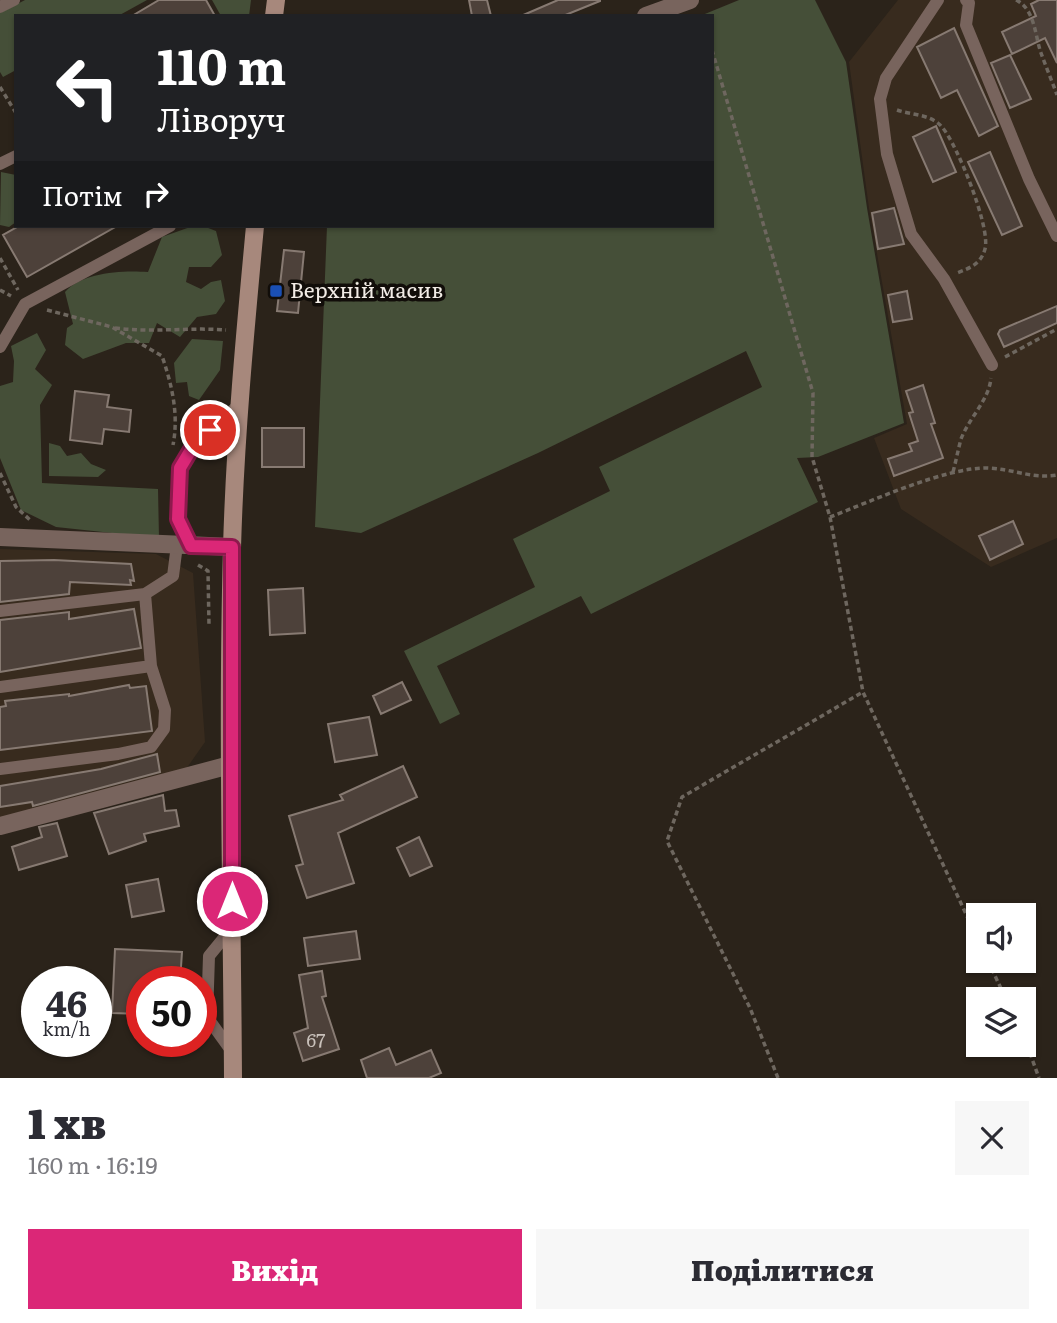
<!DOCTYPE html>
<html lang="uk">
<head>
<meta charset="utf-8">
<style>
	body { margin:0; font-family:Literata,serif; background:#f7f7f7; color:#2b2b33; height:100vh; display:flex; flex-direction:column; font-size:26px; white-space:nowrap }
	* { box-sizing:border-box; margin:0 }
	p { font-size:23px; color:#7c7c81 }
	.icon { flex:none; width:38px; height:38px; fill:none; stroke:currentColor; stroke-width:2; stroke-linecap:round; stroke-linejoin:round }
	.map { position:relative; height:1078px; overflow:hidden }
	.drawer { display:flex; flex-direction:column; background:#fff; flex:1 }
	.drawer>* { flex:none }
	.top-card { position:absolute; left:14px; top:14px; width:700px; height:214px; border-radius:0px; box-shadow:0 2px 5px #0004; background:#202124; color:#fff; overflow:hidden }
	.fabs { position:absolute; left:966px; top:903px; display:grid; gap:14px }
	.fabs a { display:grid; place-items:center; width:70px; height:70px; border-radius:0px; background:#fff; box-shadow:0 2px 5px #0004; font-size:35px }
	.speed { position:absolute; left:21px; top:966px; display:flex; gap:14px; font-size:35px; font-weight:700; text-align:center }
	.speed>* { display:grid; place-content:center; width:91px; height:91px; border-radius:50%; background:#fff; box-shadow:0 2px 5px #0004; line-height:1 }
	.speed small { font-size:18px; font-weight:400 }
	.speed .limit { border:10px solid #d22; background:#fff; color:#111 }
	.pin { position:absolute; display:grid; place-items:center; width:60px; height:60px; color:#fff; margin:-30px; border:4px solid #fff; border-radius:50%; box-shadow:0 2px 7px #0007 }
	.me { position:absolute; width:77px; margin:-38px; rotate:0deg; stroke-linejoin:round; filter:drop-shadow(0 0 5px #0008) }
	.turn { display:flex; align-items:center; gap:24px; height:147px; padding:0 28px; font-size:32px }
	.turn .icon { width:91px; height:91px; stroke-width:2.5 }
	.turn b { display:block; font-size:49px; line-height:60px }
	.then { display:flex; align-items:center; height:66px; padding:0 28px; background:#0003; gap:14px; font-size:26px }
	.round { display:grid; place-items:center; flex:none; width:74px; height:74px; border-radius:0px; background:#f7f7f7 }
	.headline { display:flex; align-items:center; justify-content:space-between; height:119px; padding:0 28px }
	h1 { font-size:42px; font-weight:800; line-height:52px }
	.cta { display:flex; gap:14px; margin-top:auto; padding:14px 28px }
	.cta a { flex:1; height:80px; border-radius:0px; background:#db2777; color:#fff; font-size:28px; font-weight:800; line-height:80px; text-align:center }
	.cta a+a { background:#f7f7f7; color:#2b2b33 }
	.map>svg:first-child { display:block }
	.built { fill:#382b1e }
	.green { fill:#454f38 }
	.building { fill:#4d413a; stroke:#877a72; stroke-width:2 }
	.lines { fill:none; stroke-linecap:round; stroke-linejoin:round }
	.path { stroke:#6e675f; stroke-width:3.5; stroke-dasharray:5 3.5; stroke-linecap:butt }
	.lane { stroke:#78645d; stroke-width:12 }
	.street { stroke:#78645d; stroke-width:18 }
	.secondary { stroke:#a7887c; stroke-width:18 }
	.route-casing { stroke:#8e194d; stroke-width:18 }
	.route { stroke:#db2777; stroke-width:12 }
	.transit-dot { fill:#1a4fb4; stroke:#110d09; stroke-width:2.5 }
	.labels { text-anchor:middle; stroke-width:7; stroke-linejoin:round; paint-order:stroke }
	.number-label { font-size:18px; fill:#c9c1bb }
	.poi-label { font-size:21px; fill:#f2ece6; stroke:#110d09; text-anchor:start }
</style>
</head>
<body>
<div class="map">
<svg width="1057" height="1078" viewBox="0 0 1057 1078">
	<rect width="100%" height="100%" fill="#2b231a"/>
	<path class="built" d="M898 0H1057V538L991 567 901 509 874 438 907 424 869 208 849 62Z
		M0 549 156 554 193 573 205 742 184 772 0 824Z"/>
	<path class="green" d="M25 0H147L118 16H16V70L3 77 0 72V13Z
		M212 0H251L249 16H221Z
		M739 0H815L846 62 867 208 904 423 818 457 797 458 818 502 591 614 581 596 437 666 460 714 440 724 404 651 535 587 513 539 610 491 599 467 762 387 746 351 538 453 361 533 315 527 327 226H712V16H700Z
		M1 172 16 175V222L9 227 0 225Z
		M193 226H203L216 231 222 255 211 267H189L186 282 201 289 211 282 221 280 225 301 216 314 197 317 180 337 157 323 149 343H126L83 359 65 345 67 328 73 324 65 292C82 272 123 270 148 272L162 237Z
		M37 333 46 350 35 369 52 385 40 405 42 483 158 489 159 538 56 527 21 510 0 458V386L13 382 14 361 11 346Z
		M192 339 223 341 220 370 199 400 189 396 187 382 176 383 174 363Z
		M49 443 60 446 67 456 81 453 91 464 106 470 98 477 49 476Z"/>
	<path class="building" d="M159 0H206L215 16H132Z
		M469 0H487L491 16H472Z
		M558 0H600V1L563 16H521Z
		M1039 0H1057V63L1045 38 1012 54 1002 32 1036 16 1031 4Z
		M954 28 998 126 979 136 957 90 941 98 917 47Z
		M1010 55 1031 99 1010 108 991 63Z
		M936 126 956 172 933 182 913 137Z
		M990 152 1022 226 1002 235 968 162Z
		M894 208 904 244 878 249 872 213Z
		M19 226H117L27 277 3 235Z
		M284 250 304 252 298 313 277 311Z
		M907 291 912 319 893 322 888 295Z
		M1057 306V323L1004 347 998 334 1000 330Z
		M923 385 935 423 931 424 943 458 894 476 888 459 912 451 909 444 918 441 909 413 913 412 906 391Z
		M75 391 109 395 107 407 131 410 129 432 104 429 102 444 70 440Z
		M262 428H304V467H262Z
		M1013 521 1023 544 990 560 979 536Z
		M54 560 131 564 134 581 130 580 131 585 70 582 69 594 0 602V561Z
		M303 588 305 633 270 635 268 590Z
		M134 609 141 648 0 672V620L69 612V619Z
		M402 682 411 700 381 714 373 696Z
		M129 685 130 688 146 686 152 731 0 750V707L6 706 5 701 69 694V696Z
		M369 717 377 755 335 762 328 724Z
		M157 754 160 772 33 806 32 802 0 807V786L101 769Z
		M403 766 417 797 338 833 354 883 307 898 296 866 303 864 289 816 343 800 340 795Z
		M163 795 165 811 176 810 179 826 144 834 146 841 109 854 94 813Z
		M57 823 67 856 19 870 12 847 42 837 39 827Z
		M419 837 432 866 410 876 397 848Z
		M158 879 164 911 132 917 126 885Z
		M356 931 360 959 308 966 304 938Z
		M115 949 182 952 180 982H142V1014L112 1013Z
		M322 971 326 996 322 997 339 1049 303 1061 294 1033 308 1028 299 975Z
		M389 1048 396 1065 431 1050 441 1073 429 1078H367L361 1060Z"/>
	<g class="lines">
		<path class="path" d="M1016 0C1035 9 1035 36 1041 53 1046 67 1052 81 1057 95
			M712 50 813 393 812 457 830 517 863 692 978 940
			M0 87 16 113
			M897 110C911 115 931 114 942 127 957 144 991 228 985 249 981 264 970 268 957 273
			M0 258 18 290
			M0 290 11 296
			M47 310 112 327 162 356C172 385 179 415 173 445
			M115 328C152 333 189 327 226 330
			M1005 357 1057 329
			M953 472C956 461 958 450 961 439 969 418 989 400 991 378
			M0 473 16 507 30 520
			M830 517C872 501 946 467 988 468 1013 469 1032 479 1057 475
			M198 565 208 571 209 625
			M988 961 1006 999
			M1024 1037 1039 1078
			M778 1078 750 1008 667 841 682 797 863 692"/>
		<path class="lane" d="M938 0 886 78 880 99 887 154 911 234 944 279 992 365
			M966 0 969 3 966 25 1029 179 1057 236
			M0 7 14 0
			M0 164 16 156
			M0 347 25 304 170 226
			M191 546 178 519 180 468 195 443 240 404
			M0 611 145 594 173 576 177 545
			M0 687 151 666
			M0 769 118 754 151 747 164 729 165 710 151 666 145 594
			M232 928 209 956 207 1017 233 1053"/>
		<path class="street" d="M646 16 690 0
			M0 537 232 547
			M0 826 230 765"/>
		<path class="secondary" d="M274 16 276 0
			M233 1078C232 901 227 725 232 548 235 440 245 333 255 226"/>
	</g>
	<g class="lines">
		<g class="route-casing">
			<path id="route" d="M210 430 195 443 180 468 178 519 191 546 232 547V901"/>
		</g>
		<use href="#route" class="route"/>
	</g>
	<rect class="transit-dot" x="269" y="284" width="14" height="14" rx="3.5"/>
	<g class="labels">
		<g class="number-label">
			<text x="316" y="1047">67</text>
		</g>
		<g class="poi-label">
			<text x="290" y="298">Верхній масив</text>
		</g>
	</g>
</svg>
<div class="fabs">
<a><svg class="icon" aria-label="sound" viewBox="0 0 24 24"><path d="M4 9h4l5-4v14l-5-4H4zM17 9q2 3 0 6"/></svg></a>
<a><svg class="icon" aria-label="layers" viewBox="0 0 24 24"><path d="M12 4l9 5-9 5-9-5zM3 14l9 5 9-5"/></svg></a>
</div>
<div class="speed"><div>46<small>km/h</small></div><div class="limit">50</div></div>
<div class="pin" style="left:210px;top:430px;background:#d93025"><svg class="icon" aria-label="arrive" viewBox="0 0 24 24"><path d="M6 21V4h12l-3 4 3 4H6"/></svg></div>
<svg class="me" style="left:232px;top:901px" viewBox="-20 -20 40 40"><circle r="17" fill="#db2777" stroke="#fff" stroke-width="3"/><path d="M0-11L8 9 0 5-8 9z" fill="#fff"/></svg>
<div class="top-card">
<div class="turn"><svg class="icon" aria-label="left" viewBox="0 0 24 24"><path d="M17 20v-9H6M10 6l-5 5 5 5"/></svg><div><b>110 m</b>Ліворуч</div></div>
<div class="then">Потім<svg class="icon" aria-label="right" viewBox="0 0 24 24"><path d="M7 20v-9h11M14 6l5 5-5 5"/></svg></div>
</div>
</div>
<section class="drawer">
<div class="headline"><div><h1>1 хв</h1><p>160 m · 16:19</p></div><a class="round"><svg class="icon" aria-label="close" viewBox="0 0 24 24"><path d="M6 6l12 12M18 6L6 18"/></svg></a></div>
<div class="cta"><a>Вихід</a><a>Поділитися</a></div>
</section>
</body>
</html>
